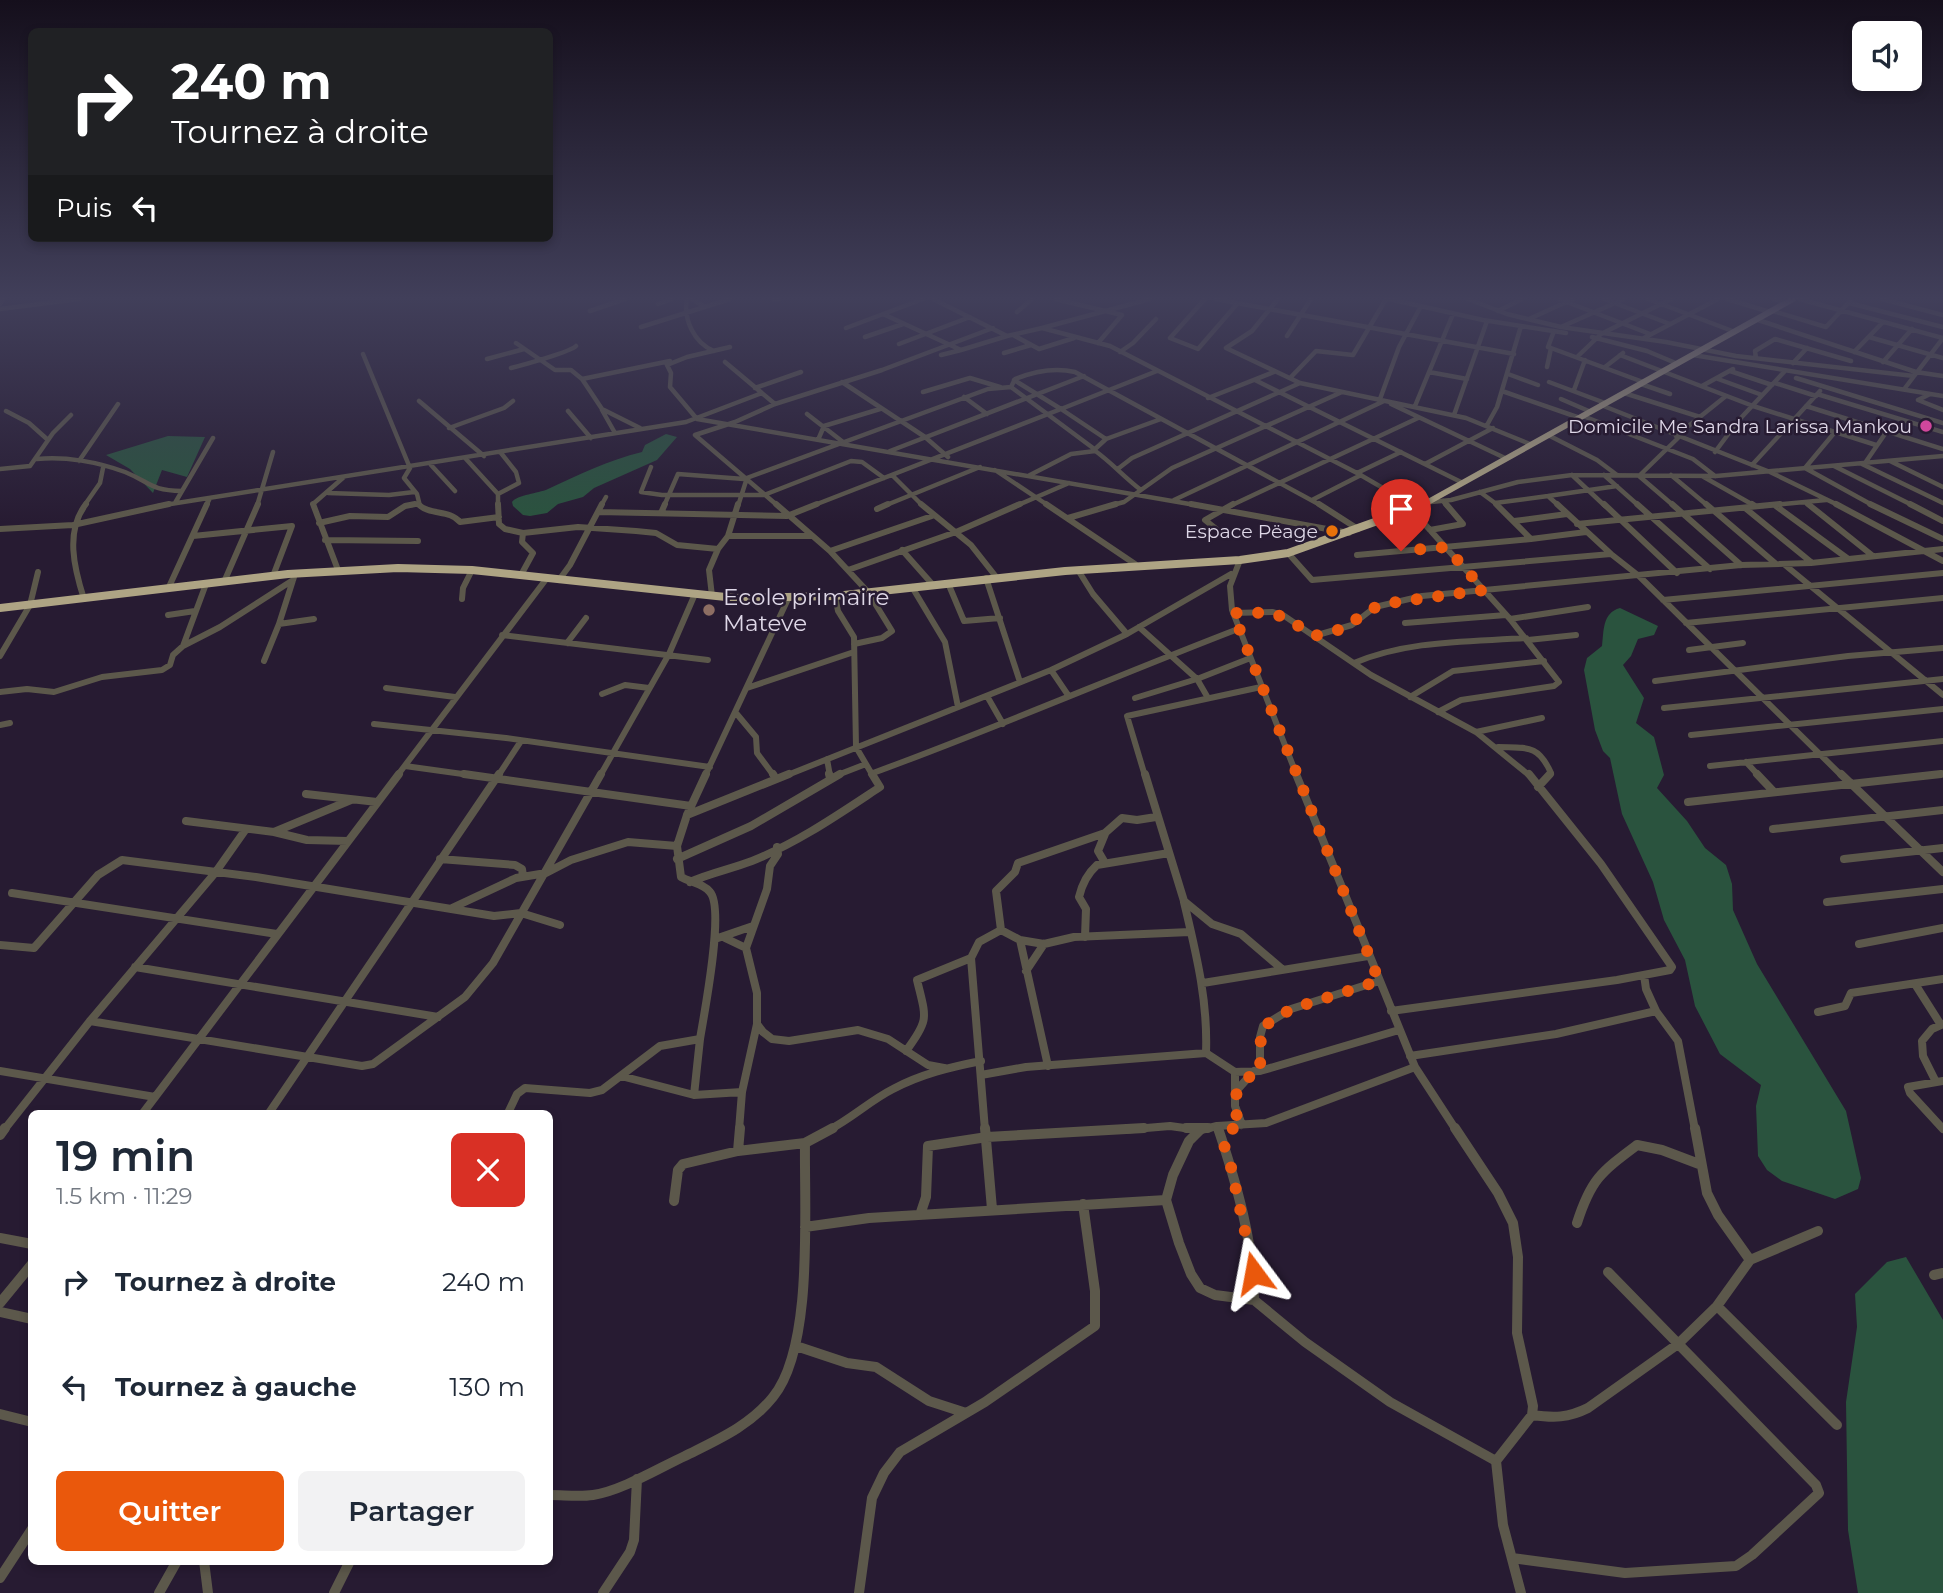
<!DOCTYPE html>
<html lang="fr">
<head>
<meta charset="utf-8">
<style>
	body { margin:0; font-family:Montserrat,sans-serif; background:#f2f2f3; color:#1f2937; height:100vh; display:flex; flex-direction:column; font-size:26px; white-space:nowrap }
	* { box-sizing:border-box; margin:0 }
	p { font-size:23px; color:#747a83 }
	.icon { flex:none; width:38px; height:38px; fill:none; stroke:currentColor; stroke-width:2; stroke-linecap:round; stroke-linejoin:round }
	.map { position:relative; flex:1; overflow:hidden }
	.side { position:absolute; left:28px; top:1110px; width:525px; height:455px; display:flex; flex-direction:column; background:#fff; border-radius:10px; box-shadow:0 4px 10px #0003 }
	.side>* { flex:none }
	.guide { position:absolute; left:28px; top:28px; width:525px; height:214px; border-radius:10px; box-shadow:0 4px 10px #0003; background:#202124; color:#fff; overflow:hidden }
	.fabs { position:absolute; left:1852px; top:21px; display:grid; gap:14px }
	.fabs a { display:grid; place-items:center; width:70px; height:70px; border-radius:10px; background:#fff; box-shadow:0 4px 10px #0003; font-size:35px }
	.pin { position:absolute; display:grid; place-items:center; width:60px; height:60px; color:#fff; margin:-72px -30px; border-radius:50% 50% 50% 0; rotate:-45deg; box-shadow:0 0 7px #0007 }
	.pin .icon { rotate:45deg }
	.me { position:absolute; width:77px; margin:-38px; rotate:347deg; stroke-linejoin:round; filter:drop-shadow(0 0 5px #0008) }
	.turn { display:flex; align-items:center; gap:24px; height:147px; padding:0 28px; font-size:32px }
	.turn .icon { width:91px; height:91px; stroke-width:2.5 }
	.turn b { display:block; font-size:49px; line-height:60px }
	.then { display:flex; align-items:center; height:66px; padding:0 28px; background:#0003; gap:14px; font-size:26px }
	.round { display:grid; place-items:center; flex:none; width:74px; height:74px; border-radius:10px; background:#f2f2f3 }
	.head { display:flex; align-items:center; justify-content:space-between; height:119px; padding:0 28px }
	h1 { font-size:42px; font-weight:600; line-height:52px }
	.action { display:flex; gap:14px; margin-top:auto; padding:14px 28px }
	.action a { flex:1; height:80px; border-radius:10px; background:#ea580c; color:#fff; font-size:28px; font-weight:600; line-height:80px; text-align:center }
	.action a+a { background:#f2f2f3; color:#1f2937 }
	ul { padding:0; list-style:none }
	li { display:flex; align-items:center; gap:21px; height:105px; padding:0 28px }
	li div { flex:1 }
	li b { display:block; font-size:26px }
	li em { font-style:normal }
	.map>svg:first-child { display:block }
	.green { fill:#2a533e }
	.lines { fill:none; stroke-linecap:round; stroke-linejoin:round }
	.minor-far3 { stroke:#5c584b; stroke-width:4.5 }
	.minor-far2 { stroke:#5c584b; stroke-width:6 }
	.minor-far1 { stroke:#5c584b; stroke-width:8 }
	.minor { stroke:#5c584b; stroke-width:10 }
	.highway-far1 { stroke:#aea484; stroke-width:6 }
	.highway { stroke:#aea484; stroke-width:8 }
	.route { stroke:#ea580c; stroke-width:12; stroke-dasharray:0 21.6 }
	.hotel-dot { fill:#d1479c; stroke:#271b32; stroke-width:2.5 }
	.food-dot { fill:#e8710a; stroke:#271b32; stroke-width:2.5 }
	.education-dot { fill:#8d6e63; stroke:#271b32; stroke-width:2.5 }
	.labels { text-anchor:middle; stroke-width:5; stroke-linejoin:round; paint-order:stroke }
	.far-poi-label { font-size:19px; fill:#ded7e7; stroke:#271b32; text-anchor:end }
	.poi-label { font-size:23px; fill:#ded7e7; stroke:#271b32; text-anchor:start }
</style>
</head>
<body>
<div class="map">
<svg width="1943" height="1593" viewBox="0 0 1943 1593">
	<rect width="100%" height="100%" fill="#271b32"/>
	<path class="green" d="M666 434 677 437 657 460 594 488 583 497 558 504 547 513 530 516 523 515 513 506 512 502C519 494 537 494 548 489 578 475 609 460 642 452L645 445Z
		M168 436 205 437 187 477 162 470 153 493 130 469 106 455Z
		M1620 608 1658 626 1654 635 1638 639 1631 656 1623 665 1644 698 1636 723 1654 737 1664 775 1657 788 1687 821 1705 848 1726 865 1732 884 1733 910 1757 964 1846 1111 1861 1178 1858 1189 1835 1199 1782 1181 1767 1170 1758 1156 1756 1106 1761 1085 1720 1054 1695 1006 1685 960 1664 920 1653 882 1622 814 1610 758 1603 751 1595 730 1584 670 1587 658 1602 646C1604 631 1602 613 1620 608Z
		M1906 1257 1943 1320V1593H1858L1848 1530 1846 1402 1857 1327 1855 1294 1887 1262Z"/>
	<g class="lines">
		<path class="minor-far3" d="M687 299C683 319 694 343 714 351
			M692 299 705 307
			M773 299H779
			M933 299 1007 336 1042 328 1110 346 1357 473 1414 506
			M1055 299 1122 315 1098 343
			M1205 299 1170 338 1198 349 1237 304
			M1215 299 1514 354
			M1389 299 1483 320 1566 333
			M1468 299 1507 314 1561 327 1666 342 1736 356 1914 376
			M1559 299 1650 334
			M1604 299 1670 324
			M1648 299 1735 332
			M1727 299 1770 312
			M1774 299 1787 303
			M1799 299 1943 338
			M1882 299 1943 315
			M1849 303 1943 327
			M0 304 3 299
			M658 304 672 299
			M0 309 79 299
			M590 311 625 299
			M1498 311 1522 299
			M1773 311 1826 327 1851 300
			M1017 312 1032 299
			M883 314 961 350 1007 336
			M1529 319 1573 299
			M1758 320 1916 372 1943 376
			M641 327 730 299
			M1561 327 1624 299
			M846 328 923 299
			M1042 328 1150 299
			M1013 335 1039 349 1074 338
			M1287 336 1311 299
			M865 337 903 324
			M1592 337 1647 351 1678 364
			M1869 337 1943 358
			M1644 338 1718 299
			M516 343 555 370H571L582 379 602 409 640 428
			M899 344 970 317
			M730 347 687 357 667 365 671 373 670 387 697 419 1201 506
			M1226 348 1300 383 1466 418 1530 444
			M1226 348 1252 331 1278 299
			M1551 348 1643 382
			M1120 352 1133 343 1156 319
			M1854 352 1883 322
			M1004 353 1031 345
			M363 354 410 468
			M941 355 961 350
			M1620 355 1753 406 1876 445
			M1693 355 1943 396
			M1577 357 1601 334 1671 299
			M1756 358 1755 351 1775 339 1851 361
			M487 359 524 349
			M725 362 775 404
			M1883 362 1912 329
			M1793 363 1807 348
			M1547 367 1551 348 1548 347 1554 331
			M1605 367 1623 353
			M511 368C523 365 570 352 576 346
			M1730 371 1772 385
			M1429 372 1467 379
			M1508 374 1538 385
			M1290 378 1316 351 1353 355 1386 299
			M1796 378 1943 423
			M582 379 670 361
			M1718 379 1762 395
			M1255 380 1461 482
			M842 382 925 437 948 457
			M1549 382 1605 403
			M1775 383 1816 396
			M1641 384 1670 394
			M1702 386 1733 369
			M1011 387 1093 448
			M755 388 801 372
			M1905 388 1943 338
			M1574 390 1585 360
			M1502 391 1580 418
			M923 392 970 378 1000 387
			M1624 393 1700 417
			M1817 394 1943 432
			M1930 394 1918 400 1943 410
			M964 397 987 414
			M1208 398 1274 372
			M1380 399 1399 347 1421 306
			M1561 399 1591 412
			M419 401 484 456
			M1391 404 1505 458
			M1601 405 1770 472 1840 506
			M1415 406 1453 314
			M1806 406 1943 449
			M602 410 615 433
			M6 411 29 423 48 440
			M568 411 591 438
			M807 414 843 442
			M1454 415 1487 321
			M1583 416 1693 459 1715 476
			M1487 425 1497 407 1521 326
			M449 428 504 408 513 401
			M1835 432 1805 468 1874 506
			M1548 435 1597 460 1617 475
			M1676 436 1726 396
			M1106 439 1161 419
			M818 440 824 426 880 409
			M890 451 1084 376
			M1715 452 1738 421 1784 372
			M37 459C65 456 98 462 125 472 152 483 149 490 182 491
			M466 459 498 494V506
			M79 461 118 404
			M1890 461 1943 487
			M1865 463 1887 431
			M1425 464 1493 428
			M1862 464 1943 503
			M431 465 455 491
			M1752 465 1820 391
			M1834 466 1914 506
			M651 467 641 492 662 495H764L851 461 862 462 884 478
			M410 468 404 478 417 494 420 506
			M1119 468 1132 458 1300 383
			M0 469 30 466 53 433 71 415
			M995 470 1049 506
			M1357 473 1401 452
			M892 475 923 506
			M1030 475 1071 454 1095 451
			M1572 475 1605 506
			M1604 475 1639 506
			M1671 475 1708 506
			M1702 476 1755 506
			M1141 490C1124 477 1111 462 1094 450L1106 439 1061 409 1157 371
			M1480 492 1495 503 1548 496 1559 506
			M328 493 389 495 414 492
			M498 494 519 483 516 472 501 453
			M1548 496 1617 486
			M1174 500 1384 401
			M1312 500 1361 475
			M1443 501 1447 506
			M1431 502 1451 500 1518 482 1572 475 1716 476 1943 456
			M175 503 213 438
			M1495 503 1498 506
			M1806 503 1810 506
			M84 506 100 483 103 468
			M158 506 686 422 762 393
			M206 506 210 498
			M257 506 273 452
			M314 506 313 504 344 477
			M405 506 418 504
			M601 506 606 497
			M664 506 678 474 744 479 988 389 1011 387 1015 379C1035 371 1054 367 1075 372L1322 506
			M738 506 746 481
			M778 506 695 435 735 422 775 404 882 370 993 328
			M812 506 1061 409 1014 380
			M884 506 980 467
			M1016 506 1069 483
			M1109 506 1124 502 1172 468 1342 392
			M1230 506 1418 418
			M1674 506 1639 476 1678 438
			M1762 506 1826 500"/>
		<path class="minor-far2" d="M313 504 338 570
			M418 504C430 516 449 509 460 522L499 517
			M498 504 499 524 505 529 523 533 522 542 533 553 521 575
			M776 504 830 551 868 592 892 631 882 638 854 644
			M921 504 971 545 997 578
			M1046 504 1135 564
			M1191 504 1349 533
			M1319 504 1358 529
			M1411 504 1417 508
			M1604 504 1677 573
			M1637 504 1710 569
			M1672 504 1741 565
			M1706 504 1775 563
			M1752 504 1755 506
			M1808 504 1873 556
			M1836 504 1943 561
			M1870 504 1943 539
			M1910 504 1943 521
			M1776 506 1847 558
			M1745 508 1811 562
			M877 509 888 504
			M1412 510 1510 619 1559 682 1554 686 1461 700 1438 712
			M598 512 787 516 817 504
			M661 513 665 504
			M1068 518 1116 504
			M1514 521 1567 514
			M319 523 350 516 388 517 405 506 415 504
			M1577 524 1780 504
			M0 529 73 525 169 504
			M1430 530 1463 524 1446 504
			M523 533 578 527 636 531 656 533 677 545 718 549
			M193 536 292 526 273 576
			M728 536H812
			M1225 536 1205 520 1233 504
			M1531 539 1586 532
			M325 540 418 541
			M902 550 933 585
			M830 551 932 516
			M1288 553 1312 580 1611 554 1557 504
			M1611 554 1639 576 1842 776
			M1357 555 1531 539 1496 504
			M1240 560 1230 586 1232 610 1297 776
			M1785 565 1943 695
			M848 570 956 532 1020 504
			M1078 570 1093 594 1127 634
			M294 577 279 624 314 619
			M986 578 1020 682
			M559 580 570 565 602 504
			M224 582 258 504
			M948 583 964 621 1000 618
			M912 587 945 642 958 707
			M168 589 207 504
			M712 596 709 570 718 549 728 536 738 504
			M835 596 838 611 854 637 856 747 873 776
			M84 599C74 568 65 531 86 504
			M462 599 463 588 472 570
			M1663 600 1943 573
			M1233 613 1273 612 1283 615 1371 675 1476 732 1530 776
			M168 615 195 611
			M1510 619 1588 607
			M1405 623 1506 615
			M1686 623 1943 598
			M1139 627 1197 679 1208 698
			M502 635 708 660
			M1314 636 1352 625 1375 607 1422 596 1741 565 1811 563 1943 549
			M1528 640 1576 635
			M567 643 586 618
			M183 646 206 584
			M1689 650 1743 643
			M0 656 30 605 38 572
			M264 661 279 624
			M1354 663C1408 640 1468 642 1526 638
			M1051 670 1068 695
			M1655 681 1848 656 1943 648
			M386 688 455 697
			M747 688 854 652
			M0 692 27 689 54 692 102 677 162 670 170 665 173 655 183 646 220 627 293 580
			M602 694 625 685 649 688
			M987 696 1003 724
			M1410 697 1453 671 1544 661
			M1135 698 1197 679 1248 659
			M1664 708 1943 679
			M736 713 756 737 757 753 774 776
			M374 724 506 738 710 767
			M0 725 10 723
			M1476 732 1542 718
			M1691 735 1943 709
			M1498 747C1527 748 1538 744 1551 773L1548 776
			M827 759 830 776
			M1746 762 1759 776
			M405 766 477 776
			M1710 766 1943 741
			M873 773C996 728 1116 676 1238 629
			M397 776 547 578
			M498 776 521 741
			M600 776 669 654 695 594
			M705 776 788 599
			M785 776 1051 670 1127 634 1231 574
			M835 776 866 764
			M1145 776 1127 716 1261 687
			M1925 776 1943 774"/>
		<path class="minor-far1" d="M464 774 691 806
			M773 774 776 779
			M829 774 830 778
			M1145 774 1184 901 1212 924 1241 934 1282 969
			M1296 774 1415 1067 1456 1130
			M1757 774 1774 792
			M1841 774 1943 872
			M1538 787 1550 774
			M306 794 377 802
			M1688 802 1941 774
			M687 815 789 774
			M1156 817 1137 820 1122 818 1105 833 1018 863 1015 872 996 891 1001 930 1020 940 1044 944 1074 937 1190 932
			M186 821 274 832 351 800
			M1773 829 1943 810
			M274 832 307 840 348 841
			M1105 834 1098 851 1105 863
			M777 847 778 854 770 866 767 889 746 948 757 993V1024L763 1032 772 1039 789 1041 858 1030 888 1039 928 1065 944 1068
			M440 859 515 865 522 869 523 876
			M677 859 751 826 840 774
			M1844 859 1943 848
			M690 882C710 873 731 869 752 861 799 842 839 814 880 787L872 774
			M12 893 277 934
			M1184 902C1196 953 1208 1000 1206 1053L1235 1072V1106L1242 1125
			M1827 902 1943 889
			M452 908 516 878 546 873 571 860 628 842 677 846
			M1085 937 1086 909 1079 897C1082 884 1087 874 1097 865L1169 853
			M725 938 746 948
			M715 939 753 926
			M1020 940 1048 1066
			M1859 944 1943 928
			M0 945 34 948 98 875 122 860 256 877 494 916 521 913 560 925
			M971 958 979 942 1001 930
			M135 967 438 1017
			M1026 971 1044 944
			M1644 975 1646 989 1656 1011
			M1203 983 1368 956
			M1915 984 1941 1025
			M1391 1011 1617 980 1670 970 1672 967 1601 864 1529 774
			M1818 1012 1845 1006 1851 993 1943 979
			M90 1021 362 1066 373 1064 465 997 493 963 601 774
			M906 1051C930 1019 926 1018 917 980L971 958 985 1130
			M1410 1056 1556 1034 1656 1011 1678 1041 1695 1130
			M0 1071 155 1097
			M1260 1071V1037L1263 1026 1291 1009 1379 981
			M1235 1072 1260 1071 1399 1030
			M981 1075 1026 1067 1206 1053
			M621 1076 694 1095 742 1092
			M1943 1081 1908 1087 1910 1093 1943 1129
			M1936 1082 1923 1056 1922 1041 1932 1029 1943 1024
			M1237 1090 1254 1071
			M694 1095 700 1039
			M143 1113 399 774
			M269 1113 499 774
			M508 1113 517 1094 525 1088 590 1093 602 1090 660 1046 700 1039C704 1014 725 909 710 892 704 884 690 882 681 877L677 846 687 815 706 774
			M1217 1126 1218 1130
			M4 1130 90 1021 215 873 246 829
			M739 1130 742 1092 757 1024
			M829 1130C852 1118 871 1100 893 1089 921 1074 951 1067 981 1061
			M1122 1130 1170 1126 1199 1130
			M1201 1130 1217 1126 1266 1123 1415 1067"/>
		<path class="minor" d="M985 1128 992 1209
			M1186 1128H1208
			M1218 1128C1236 1182 1254 1243 1254 1300
			M1455 1128 1498 1193 1513 1223 1518 1257 1517 1333 1533 1406 1532 1415 1496 1461 1503 1525 1521 1593
			M1695 1128 1707 1193 1718 1215 1750 1260
			M1200 1130 1189 1141 1173 1175 1166 1200 1179 1243 1191 1274 1200 1288 1215 1295 1254 1300 1305 1342 1390 1402 1496 1461
			M0 1135 5 1128
			M738 1151 740 1128
			M674 1201 678 1170 683 1164 738 1151 805 1143 833 1128
			M920 1215 926 1197 928 1146 987 1137 1144 1128
			M1577 1223C1591 1179 1601 1172 1637 1145L1662 1150 1699 1164
			M805 1227 869 1218 1166 1200
			M0 1238 32 1244
			M1934 1275 1943 1273
			M0 1303 32 1264
			M1717 1306 1837 1425
			M0 1312 32 1319
			M796 1346 847 1363 876 1367 929 1401 966 1413
			M0 1414 32 1422
			M1532 1415C1554 1418 1568 1418 1588 1408L1678 1344 1717 1306 1750 1260 1818 1231
			M550 1495C564 1495 579 1497 593 1495 621 1491 659 1468 685 1456 717 1440 750 1426 773 1397 814 1347 804 1209 805 1143
			M1512 1558 1625 1573 1736 1566 1752 1555 1819 1493 1816 1485 1608 1272
			M204 1561 208 1593
			M0 1578 32 1529
			M159 1593 177 1561
			M334 1593 350 1561
			M603 1593 630 1552 634 1540 637 1479
			M859 1593 872 1498 884 1473 900 1452 985 1402 1095 1326V1291L1083 1204"/>
		<path class="highway-far1" d="M1421 506 1793 299"/>
		<path class="highway" d="M0 608 288 574 398 568 472 570 735 598 835 596 1065 571 1240 560 1288 553 1425 504"/>
	</g>
	<linearGradient id="sky" x2="0" y2="1"><stop stop-color="#150f1c"/><stop offset="0.57" stop-color="#413f5a"/><stop offset="1" stop-color="#413f5a" stop-opacity="0"/></linearGradient>
	<rect width="1943" height="523" fill="url(#sky)"/>
	<g class="lines">
		<path class="route" d="M1254 1273 1231 1167 1223 1142 1234 1127 1242 1125C1225 1099 1238 1092 1254 1071H1260L1261 1030 1264 1026 1291 1009 1379 981 1233 613C1277 612 1276 611 1314 636L1342 629 1371 609 1389 603 1484 590 1446 547 1401 551"/>
	</g>
	<circle class="hotel-dot" cx="1926" cy="426" r="7"/>
	<circle class="food-dot" cx="1332" cy="531" r="7"/>
	<circle class="education-dot" cx="709" cy="610" r="7"/>
	<g class="labels">
		<g class="far-poi-label">
			<text x="1912" y="433">Domicile Me Sandra Larissa Mankou</text>
			<text x="1318" y="538">Espace Pëage</text>
		</g>
		<g class="poi-label">
			<text x="723" y="605">Ecole primaire<tspan x="723" dy="26">Mateve</tspan></text>
		</g>
	</g>
</svg>
<div class="fabs">
<a><svg class="icon" aria-label="sound" viewBox="0 0 24 24"><path d="M4 9h4l5-4v14l-5-4H4zM17 9q2 3 0 6"/></svg></a>
</div>
<div class="pin" style="left:1401px;top:551px;background:#d93025"><svg class="icon" aria-label="arrive" viewBox="0 0 24 24"><path d="M6 21V4h12l-3 4 3 4H6"/></svg></div>
<svg class="me" style="left:1254px;top:1273px" viewBox="-20 -20 40 40"><path d="M0-17L14 15 0 8-14 15z" fill="#ea580c" stroke="#fff" stroke-width="4"/></svg>
<div class="guide">
<div class="turn"><svg class="icon" aria-label="right" viewBox="0 0 24 24"><path d="M7 20v-9h11M14 6l5 5-5 5"/></svg><div><b>240 m</b>Tournez à droite</div></div>
<div class="then">Puis<svg class="icon" aria-label="left" viewBox="0 0 24 24"><path d="M17 20v-9H6M10 6l-5 5 5 5"/></svg></div>
</div>
<section class="side">
<div class="head"><div><h1>19 min</h1><p>1.5 km · 11:29</p></div><a class="round" style="background:#d93025;color:#fff"><svg class="icon" aria-label="close" viewBox="0 0 24 24"><path d="M6 6l12 12M18 6L6 18"/></svg></a></div>
<ul>
<li><svg class="icon" aria-label="right" viewBox="0 0 24 24"><path d="M7 20v-9h11M14 6l5 5-5 5"/></svg><div><b>Tournez à droite</b></div><em>240 m</em></li>
<li><svg class="icon" aria-label="left" viewBox="0 0 24 24"><path d="M17 20v-9H6M10 6l-5 5 5 5"/></svg><div><b>Tournez à gauche</b></div><em>130 m</em></li>
</ul>
<div class="action"><a>Quitter</a><a>Partager</a></div>
</section>
</div>
</body>
</html>
